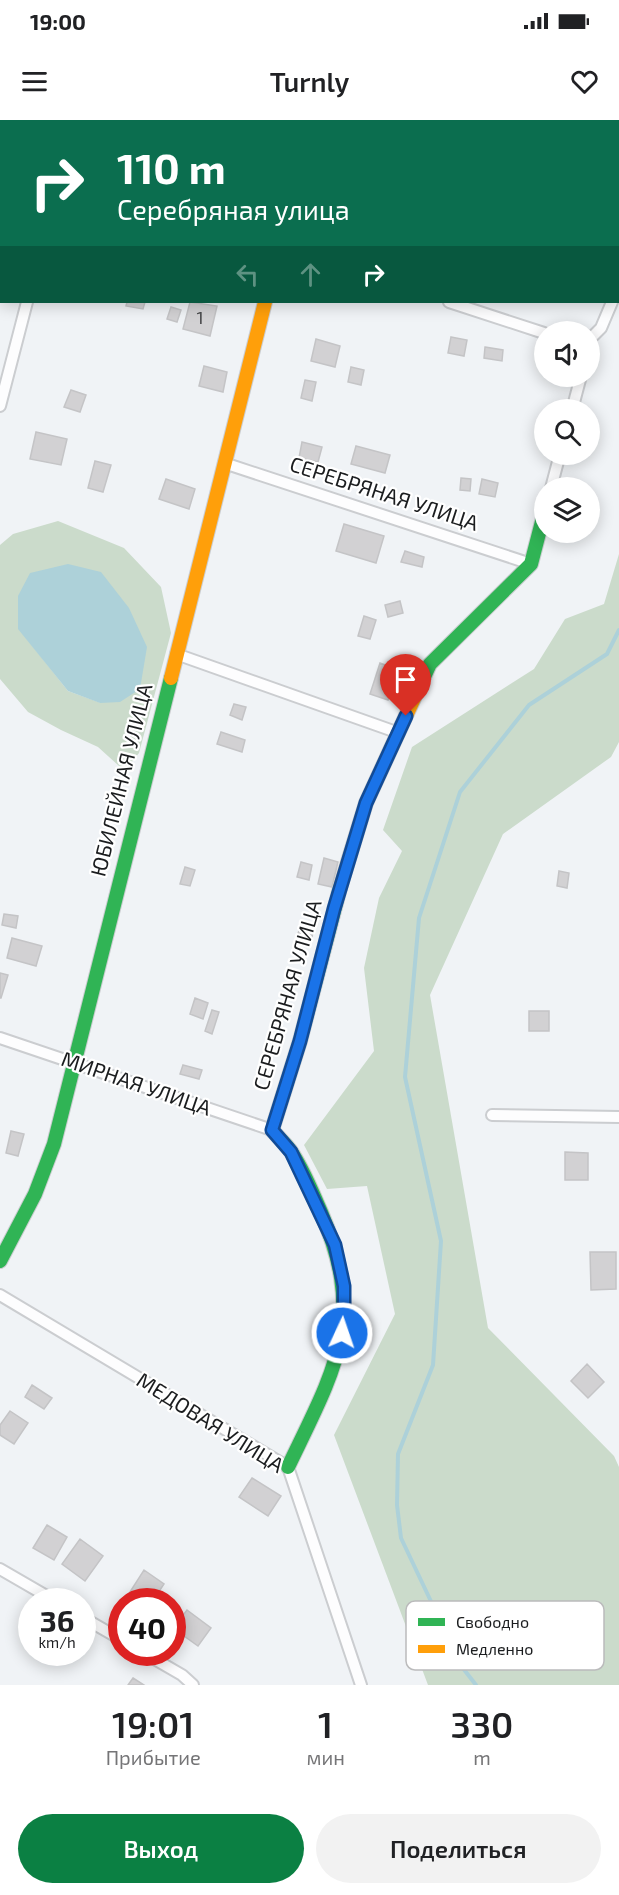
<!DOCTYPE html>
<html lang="ru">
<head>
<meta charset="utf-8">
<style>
	body { margin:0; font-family:"Exo 2",sans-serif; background:#f2f2f2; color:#202124; height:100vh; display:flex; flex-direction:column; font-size:22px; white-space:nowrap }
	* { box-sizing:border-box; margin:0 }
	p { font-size:20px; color:#757577 }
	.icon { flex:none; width:33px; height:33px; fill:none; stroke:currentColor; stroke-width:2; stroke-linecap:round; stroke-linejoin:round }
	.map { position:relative; height:1565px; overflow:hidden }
	.panel { display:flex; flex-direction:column; background:#fff; flex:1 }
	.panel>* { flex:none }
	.top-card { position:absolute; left:0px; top:0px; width:620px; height:183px; box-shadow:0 3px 15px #0003; background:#0b6e4f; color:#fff; overflow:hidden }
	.tools { position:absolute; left:534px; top:201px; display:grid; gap:12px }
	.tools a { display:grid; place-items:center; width:66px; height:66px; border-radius:50%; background:#fff; box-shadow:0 3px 15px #0003; font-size:30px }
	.speed { position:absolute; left:18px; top:1468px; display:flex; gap:12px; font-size:30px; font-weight:700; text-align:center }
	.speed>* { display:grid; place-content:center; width:78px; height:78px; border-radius:50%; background:#fff; box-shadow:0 3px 15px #0003; line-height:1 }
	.speed small { font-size:15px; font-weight:400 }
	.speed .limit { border:9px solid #d22; background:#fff; color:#111 }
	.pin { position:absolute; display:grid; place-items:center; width:51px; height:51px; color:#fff; margin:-62px -26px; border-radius:50% 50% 50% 0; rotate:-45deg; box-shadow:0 0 6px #0007 }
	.pin .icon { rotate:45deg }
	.me { position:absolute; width:66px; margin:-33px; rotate:3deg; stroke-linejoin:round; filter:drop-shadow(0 0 4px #0008) }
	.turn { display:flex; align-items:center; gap:21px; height:126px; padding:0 18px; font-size:27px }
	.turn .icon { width:78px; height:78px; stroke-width:2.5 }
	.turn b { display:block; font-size:42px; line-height:51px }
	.lanes { display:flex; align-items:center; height:57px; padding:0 18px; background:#0003; justify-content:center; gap:30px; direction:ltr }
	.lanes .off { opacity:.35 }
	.eta { display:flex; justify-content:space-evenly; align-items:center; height:102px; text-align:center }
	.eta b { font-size:36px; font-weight:600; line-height:42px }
	.action { display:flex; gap:12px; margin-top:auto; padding:12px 18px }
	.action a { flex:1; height:69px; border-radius:36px; background:#0b8043; color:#fff; font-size:24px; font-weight:600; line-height:69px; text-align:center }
	.action a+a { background:#f2f2f2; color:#202124 }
	.status { display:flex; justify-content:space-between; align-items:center; height:42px; padding:0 30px; background:#fff; direction:ltr }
	.status svg { height:16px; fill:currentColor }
	header { display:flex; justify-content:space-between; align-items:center; height:78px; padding:0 18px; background:#fff; font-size:27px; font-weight:600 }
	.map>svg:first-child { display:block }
	.forest { fill:#cbdbcb; fill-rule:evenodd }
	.water { fill:#add1d9 }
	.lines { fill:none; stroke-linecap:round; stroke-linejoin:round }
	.stream { stroke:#add1d9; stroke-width:4 }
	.building { fill:#d2d1d3; stroke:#c4c4c6; stroke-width:1.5 }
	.street-casing { stroke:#cbcdd0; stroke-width:14 }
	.fast-casing { stroke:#cbcdd0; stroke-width:16 }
	.slow-casing { stroke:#cbcdd0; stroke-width:16 }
	.street { stroke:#fdfdfe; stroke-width:10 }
	.fast { stroke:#30b455; stroke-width:14 }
	.slow { stroke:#ff9f0a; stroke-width:14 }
	.route-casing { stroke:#114b97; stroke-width:15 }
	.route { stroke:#1a73e8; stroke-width:10 }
	.labels { text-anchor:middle; stroke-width:4.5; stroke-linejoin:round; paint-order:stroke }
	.number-label { font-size:18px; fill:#494a4c }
	.street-label { font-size:21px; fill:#1b1d1f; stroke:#fff }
	.key { fill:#fff; stroke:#bbbbbc; stroke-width:1.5 }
	.key-label { font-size:16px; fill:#1b1d1f }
</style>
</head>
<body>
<div class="status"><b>19:00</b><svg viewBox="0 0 49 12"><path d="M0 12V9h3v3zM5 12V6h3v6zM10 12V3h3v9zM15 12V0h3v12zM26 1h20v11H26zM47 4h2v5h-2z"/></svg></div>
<header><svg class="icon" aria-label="menu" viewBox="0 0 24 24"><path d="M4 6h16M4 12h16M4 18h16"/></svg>Turnly<svg class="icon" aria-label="heart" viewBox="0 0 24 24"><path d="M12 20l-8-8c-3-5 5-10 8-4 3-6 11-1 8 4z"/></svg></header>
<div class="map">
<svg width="619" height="1565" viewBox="0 0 619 1565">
	<rect width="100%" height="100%" fill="#f0f3f6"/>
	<path class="forest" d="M58 401 124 428 161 467 171 513 139 633 127 648 119 646 98 627 61 610 28 592 0 559V425L13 414ZM19 509 101 583 68 571Z
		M619 434V622L611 637 503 714 430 875 488 1208 614 1336 619 1347V1565H428L334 1315 395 1194 367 1066 327 1069 304 1025 374 931 364 848 379 778 402 731 383 710 412 627 534 549 565 499 604 484Z"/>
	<path class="water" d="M68 444 101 452 129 488 147 527 140 569 120 582 100 583 68 571 18 509V476L30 453Z"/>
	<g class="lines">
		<path class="stream" d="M476 1565 462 1547 401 1418 397 1385 398 1334 433 1245 441 1121 405 957 419 798 460 672 529 585 607 534 619 510"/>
	</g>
	<path class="building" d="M127 182H145L143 189 126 186Z
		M190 182 217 186 210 216 183 209Z
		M171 187 181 190 177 202 167 199Z
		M451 217 467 220 464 236 448 233Z
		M316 219 340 226 335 247 311 241Z
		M485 227 503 230 502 241 484 238Z
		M204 246 227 252 223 272 199 266Z
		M351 247 364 250 361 265 348 262Z
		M305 260 316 262 312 281 301 278Z
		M71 270 86 275 80 292 64 287Z
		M36 312 67 319 61 345 30 339Z
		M302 322 322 327 318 342 299 338Z
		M356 326 390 335 385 353 351 344Z
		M95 341 111 345 103 372 88 368Z
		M461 358 471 359 470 371 460 370Z
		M166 359 195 369 189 389 159 379Z
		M482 359 498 363 495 377 479 374Z
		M344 404 384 416 376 443 336 431Z
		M405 431 424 437 422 447 401 442Z
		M400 481 403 493 388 497 385 485Z
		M364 496 376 500 370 519 358 516Z
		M380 543 398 550 388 580 370 574Z
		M234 584 246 587 242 600 230 595Z
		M221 612 245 620 242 632 217 624Z
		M324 738 338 742 332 767 318 764Z
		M301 742 312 745 309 760 297 757Z
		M185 747 195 750 190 766 180 764Z
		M559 751 569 753 567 768 557 766Z
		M4 794 18 796 16 808 2 805Z
		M301 803 314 807 312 817 298 814Z
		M12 818 42 826 36 846 7 838Z
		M0 853 8 855 1 878H0Z
		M195 878 208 883 203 899 190 894Z
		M212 890 219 892 212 914 205 911Z
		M529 891H549V911H529Z
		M183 945 202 950 199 959 180 954Z
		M11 1011 24 1014 18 1036 6 1033Z
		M565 1032 588 1033V1060H565Z
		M590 1132H616V1169L591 1170Z
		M587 1244 604 1262 588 1278 571 1261Z
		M32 1265 52 1278 44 1289 25 1277Z
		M10 1291 28 1303 14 1324 0 1315V1305Z
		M252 1358 281 1376 268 1396 239 1377Z
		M47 1405 67 1417 54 1440 33 1428Z
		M80 1419 103 1436 85 1461 62 1444Z
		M144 1450 164 1464 152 1482H139L128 1475Z
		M187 1490 211 1508 198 1526 173 1508Z
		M133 1558 144 1565H128Z"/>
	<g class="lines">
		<g class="street-casing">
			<path id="street" d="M229 0 233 2
				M72 2V0
				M0 33H2
				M618 136 619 137
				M618 169 619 167
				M449 182 544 213
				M590 224 591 218 601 208 612 182
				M0 286 27 182
				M572 290 581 256
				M224 343 531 444
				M551 368 560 334
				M176 534 399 613
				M0 918 272 1010
				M492 995 619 997
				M0 1175 288 1347 361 1565
				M0 1449 57 1482
				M82 1497 122 1520
				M144 1533 182 1555 193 1565"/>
		</g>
		<g class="fast-casing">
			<path id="fast" d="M421 563 430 544 531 444 544 394
				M0 1141 35 1074 54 1024 171 558
				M288 1347C335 1249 367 1200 321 1092 312 1072 303 1048 290 1030 285 1023 278 1017 272 1010L300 921 340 768"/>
		</g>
		<g class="slow-casing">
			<path id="slow" d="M171 558 265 182
				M340 768 366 683 421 563"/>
		</g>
		<use href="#street" class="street"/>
		<use href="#fast" class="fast"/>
		<use href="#slow" class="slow"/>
	</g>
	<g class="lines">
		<g class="route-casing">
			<path id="route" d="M342 1213 344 1200V1166L335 1125 291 1032 272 1010 300 921 334 789 366 683 406 596"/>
		</g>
		<use href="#route" class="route"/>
	</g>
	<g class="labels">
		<g class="number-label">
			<text x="200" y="204">1</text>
		</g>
		<g class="street-label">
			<text transform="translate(384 374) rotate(18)" y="7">СЕРЕБРЯНАЯ УЛИЦА</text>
			<text transform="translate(122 660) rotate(-76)" y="7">ЮБИЛЕЙНАЯ УЛИЦА</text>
			<text transform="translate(288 875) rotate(-74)" y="7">СЕРЕБРЯНАЯ УЛИЦА</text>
			<text transform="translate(136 964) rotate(19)" y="7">МИРНАЯ УЛИЦА</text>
			<text transform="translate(210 1303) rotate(32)" y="7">МЕДОВАЯ УЛИЦА</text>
		</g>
	</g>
	<rect x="406" y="1481" width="198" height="69" rx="9" class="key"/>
	<rect x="418" y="1498" width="27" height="8" fill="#30b455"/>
	<rect x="418" y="1525" width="27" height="8" fill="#ff9f0a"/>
	<g class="key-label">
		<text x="456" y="1508">Свободно</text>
		<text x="456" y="1535">Медленно</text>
	</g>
</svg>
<div class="tools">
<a><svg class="icon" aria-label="sound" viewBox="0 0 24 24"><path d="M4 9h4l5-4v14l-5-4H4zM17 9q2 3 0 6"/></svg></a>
<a><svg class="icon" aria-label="search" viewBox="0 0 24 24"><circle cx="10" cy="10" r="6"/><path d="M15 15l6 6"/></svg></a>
<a><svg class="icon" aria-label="layers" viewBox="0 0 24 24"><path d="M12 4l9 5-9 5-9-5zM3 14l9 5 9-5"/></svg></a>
</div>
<div class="speed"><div>36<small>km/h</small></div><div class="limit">40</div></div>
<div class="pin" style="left:406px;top:596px;background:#d93025"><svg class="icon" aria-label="arrive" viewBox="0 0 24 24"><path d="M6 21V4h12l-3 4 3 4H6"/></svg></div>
<svg class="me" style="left:342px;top:1213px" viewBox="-20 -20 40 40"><circle r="17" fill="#1a73e8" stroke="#fff" stroke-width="3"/><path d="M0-11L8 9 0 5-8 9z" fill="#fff"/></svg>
<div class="top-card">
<div class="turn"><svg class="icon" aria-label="right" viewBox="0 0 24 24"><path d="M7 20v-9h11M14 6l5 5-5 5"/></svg><div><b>110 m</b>Серебряная улица</div></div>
<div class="lanes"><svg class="icon off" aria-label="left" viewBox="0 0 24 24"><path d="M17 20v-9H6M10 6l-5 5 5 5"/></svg><svg class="icon off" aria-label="ahead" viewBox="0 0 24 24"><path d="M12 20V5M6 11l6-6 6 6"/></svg><svg class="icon" aria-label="right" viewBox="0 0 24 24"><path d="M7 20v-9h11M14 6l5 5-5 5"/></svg></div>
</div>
</div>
<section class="panel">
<div class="eta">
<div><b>19:01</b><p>Прибытие</p></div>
<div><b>1</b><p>мин</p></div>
<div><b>330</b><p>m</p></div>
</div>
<div class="action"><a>Выход</a><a>Поделиться</a></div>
</section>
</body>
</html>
